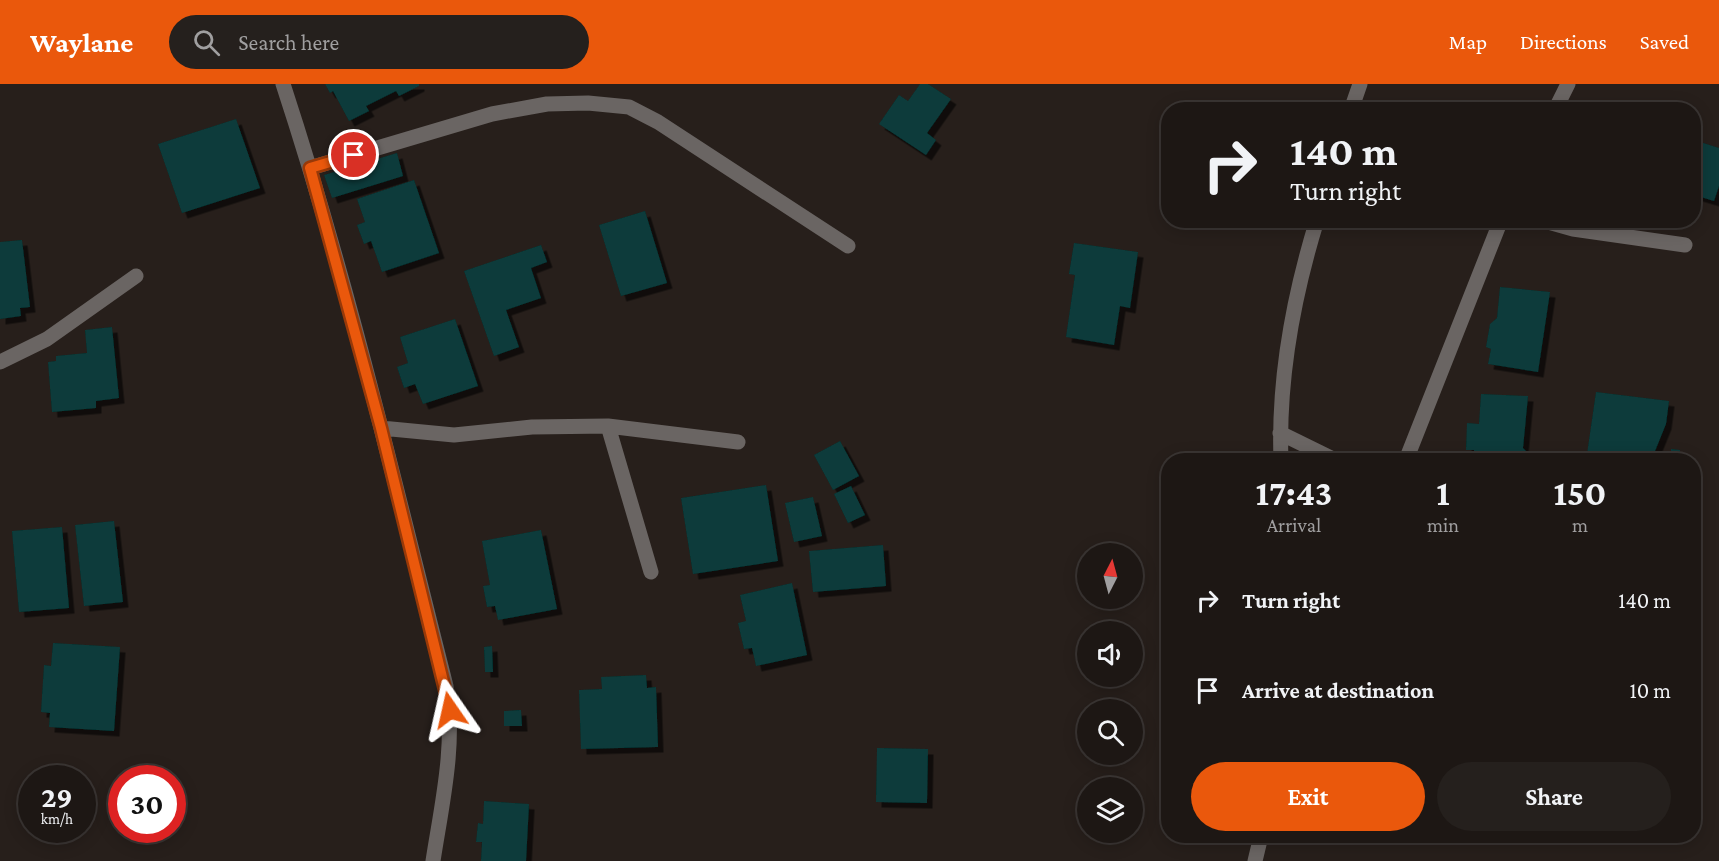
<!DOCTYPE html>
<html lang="en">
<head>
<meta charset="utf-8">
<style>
	body { margin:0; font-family:"Crimson Pro",serif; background:#25201d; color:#f1f3f6; height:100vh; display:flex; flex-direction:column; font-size:22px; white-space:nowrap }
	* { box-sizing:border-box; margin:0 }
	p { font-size:20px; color:#a09fa0 }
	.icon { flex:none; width:33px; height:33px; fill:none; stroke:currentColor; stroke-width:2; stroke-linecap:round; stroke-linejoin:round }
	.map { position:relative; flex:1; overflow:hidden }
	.drawer { position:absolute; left:1161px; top:369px; width:540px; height:390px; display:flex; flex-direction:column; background:#1d1714; border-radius:24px; box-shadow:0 3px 15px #0003,0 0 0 2px #3b3634 }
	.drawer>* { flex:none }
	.banner { position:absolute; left:1161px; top:18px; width:540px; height:126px; border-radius:24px; box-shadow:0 3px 15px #0003,0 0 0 2px #3b3634; background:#1d1714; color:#f1f3f6; overflow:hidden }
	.needle { width:39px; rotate:6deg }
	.buttons { position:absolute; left:1077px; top:459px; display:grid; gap:12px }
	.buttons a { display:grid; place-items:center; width:66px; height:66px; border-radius:50%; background:#1d1714; box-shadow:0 3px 15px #0003,0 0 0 2px #3b3634; font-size:30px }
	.speed { position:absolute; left:18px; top:681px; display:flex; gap:12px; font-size:30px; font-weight:700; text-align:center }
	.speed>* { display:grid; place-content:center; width:78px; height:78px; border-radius:50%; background:#1d1714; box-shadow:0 3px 15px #0003,0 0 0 2px #3b3634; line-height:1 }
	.speed small { font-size:15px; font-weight:400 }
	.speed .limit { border:9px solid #d22; background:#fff; color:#111 }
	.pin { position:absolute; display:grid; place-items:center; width:51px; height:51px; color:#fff; margin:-26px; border:3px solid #fff; border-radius:50%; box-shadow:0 2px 6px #0007 }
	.me { position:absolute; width:66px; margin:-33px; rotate:349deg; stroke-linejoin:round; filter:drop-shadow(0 0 4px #0008) }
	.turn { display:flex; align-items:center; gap:21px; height:126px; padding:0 30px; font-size:27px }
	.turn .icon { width:78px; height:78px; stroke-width:2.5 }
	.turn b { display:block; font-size:42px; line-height:51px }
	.eta { display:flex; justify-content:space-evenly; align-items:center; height:102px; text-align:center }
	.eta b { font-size:36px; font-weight:700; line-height:42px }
	.cta { display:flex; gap:12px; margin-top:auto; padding:12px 30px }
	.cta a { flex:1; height:69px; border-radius:36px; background:#ea580c; color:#fff; font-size:24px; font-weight:700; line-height:69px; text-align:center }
	.cta a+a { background:#25201d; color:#f1f3f6 }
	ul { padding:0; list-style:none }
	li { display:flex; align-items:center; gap:18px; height:90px; padding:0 30px }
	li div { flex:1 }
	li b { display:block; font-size:22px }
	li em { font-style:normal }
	header { display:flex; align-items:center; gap:36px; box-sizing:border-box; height:84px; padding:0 30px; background:#ea580c; color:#fff }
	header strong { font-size:28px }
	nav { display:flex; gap:33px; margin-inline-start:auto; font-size:21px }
	.search { width:420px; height:54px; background:#25201d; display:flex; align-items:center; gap:15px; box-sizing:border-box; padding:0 21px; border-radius:33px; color:#a09fa0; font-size:22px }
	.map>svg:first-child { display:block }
	.building { fill:#083b3a; filter:url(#shadow) }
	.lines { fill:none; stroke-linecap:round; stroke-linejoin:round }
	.street { stroke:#6a6563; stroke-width:15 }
	.route-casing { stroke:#983908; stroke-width:15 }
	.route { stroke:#ea580c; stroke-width:10 }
</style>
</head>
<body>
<header>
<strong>Waylane</strong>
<div class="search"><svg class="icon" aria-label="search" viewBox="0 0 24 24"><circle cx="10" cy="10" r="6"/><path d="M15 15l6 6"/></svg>Search here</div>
<nav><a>Map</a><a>Directions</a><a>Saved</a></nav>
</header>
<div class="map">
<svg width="1719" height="777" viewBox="0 0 1719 777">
	<defs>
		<filter id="shadow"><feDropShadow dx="5.5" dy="5.5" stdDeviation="0" flood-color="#0009"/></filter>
	</defs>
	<rect width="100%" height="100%" fill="#271f1b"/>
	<path class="building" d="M325 0H419V2L399 12 396 7 366 22 369 27 349 37 333 7 330 9Z
		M920 0H928L951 15 927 49 936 56 926 71 879 40 899 11 908 17Z
		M236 35 260 104 182 129 158 60Z
		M1694 56 1719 64V102L1714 117 1694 111Z
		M397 69 403 92 332 114 324 91Z
		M414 96 439 169 382 188 371 157 364 160 357 141 365 138 357 115Z
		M645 127 667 199 621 212 599 141Z
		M22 156 30 223 20 224 21 232 0 235V158Z
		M1074 159 1138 168 1130 224 1120 222 1114 261 1066 253 1075 191 1069 190Z
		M541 161 547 178 531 184 541 214 506 226 519 263 494 272 464 187Z
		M1500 203 1550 208 1538 288 1488 280 1491 265 1486 263 1490 240 1497 234Z
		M455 235 478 302 423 320 415 300 404 304 397 283 408 279 400 253Z
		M112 243 119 314 96 317V324L52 328 48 278 56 277V272L87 269 85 246Z
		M1596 308 1669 317 1666 340 1655 367 1671 369V365L1680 366 1679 376H1595L1596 372 1587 370Z
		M1481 310 1528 312 1523 364 1527 368 1526 376H1474V366H1466L1467 339 1479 340Z
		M840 357 859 392 833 406 814 371Z
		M766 401 778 477 693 490 681 414Z
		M851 402 865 431 848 439 834 410Z
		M813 413 822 452 794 458 785 419Z
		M114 437 123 518 84 522 75 441Z
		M62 443 69 524 19 528 12 447Z
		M541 446 557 525 498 536 495 522 487 523 483 502 490 501 482 457Z
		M883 461 886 502 813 508 809 467Z
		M792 499 807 571 756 582 752 564 744 565 738 539 746 537 740 511Z
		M53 559 120 563 114 647 49 643 50 629 41 628 44 581 51 582Z
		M492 562 493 588H485L484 563Z
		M646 591 647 604 656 603 658 663 581 665 579 606 602 605 601 593Z
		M521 626 522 642H504V627Z
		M877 664 928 665 927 719 876 718Z
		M484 717 529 720 526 777H481L482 758H476L478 739 483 740Z"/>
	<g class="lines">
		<path class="street" d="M283 0C348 198 395 401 446 602 456 660 442 719 433 777
			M1351 26 1360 0
			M1555 26 1568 0
			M310 84 492 30 547 20 588 19 629 23 658 38 848 162
			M1541 136 1573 145 1685 161
			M0 278 47 255 136 192
			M608 342 651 488
			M381 344 454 351 532 343 608 342 738 358
			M1280 349 1335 376
			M1281 376C1278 295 1293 214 1317 136
			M1406 376 1501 136
			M1255 777 1261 752"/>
	</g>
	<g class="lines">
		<g class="route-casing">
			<path id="route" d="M354 71 310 84 381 344 450 626"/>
		</g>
		<use href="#route" class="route"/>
	</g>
</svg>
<div class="buttons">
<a><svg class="needle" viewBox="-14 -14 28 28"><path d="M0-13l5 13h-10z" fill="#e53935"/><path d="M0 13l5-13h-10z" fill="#a09fa0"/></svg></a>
<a><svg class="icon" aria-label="sound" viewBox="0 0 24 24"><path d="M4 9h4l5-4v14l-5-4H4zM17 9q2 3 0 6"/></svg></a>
<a><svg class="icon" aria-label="search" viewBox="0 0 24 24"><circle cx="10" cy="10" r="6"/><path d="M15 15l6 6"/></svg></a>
<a><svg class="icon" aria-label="layers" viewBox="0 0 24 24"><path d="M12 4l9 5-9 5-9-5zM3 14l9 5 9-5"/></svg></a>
</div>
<div class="speed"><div>29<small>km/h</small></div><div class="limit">30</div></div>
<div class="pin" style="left:354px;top:71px;background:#d93025"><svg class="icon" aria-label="arrive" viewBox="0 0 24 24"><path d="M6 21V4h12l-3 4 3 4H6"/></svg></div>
<svg class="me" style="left:450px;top:626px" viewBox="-20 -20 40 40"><path d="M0-17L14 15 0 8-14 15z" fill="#ea580c" stroke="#fff" stroke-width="4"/></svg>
<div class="banner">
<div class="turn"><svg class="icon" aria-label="right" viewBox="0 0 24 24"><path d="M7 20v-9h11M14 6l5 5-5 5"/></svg><div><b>140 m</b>Turn right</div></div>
</div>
<section class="drawer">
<div class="eta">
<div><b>17:43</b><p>Arrival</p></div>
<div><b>1</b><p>min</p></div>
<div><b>150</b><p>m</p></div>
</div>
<ul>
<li><svg class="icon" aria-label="right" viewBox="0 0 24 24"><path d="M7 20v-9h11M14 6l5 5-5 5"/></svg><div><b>Turn right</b></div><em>140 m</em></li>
<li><svg class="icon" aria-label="arrive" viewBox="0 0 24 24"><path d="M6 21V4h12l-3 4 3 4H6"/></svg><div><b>Arrive at destination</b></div><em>10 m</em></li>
</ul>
<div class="cta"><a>Exit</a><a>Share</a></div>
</section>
</div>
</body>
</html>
